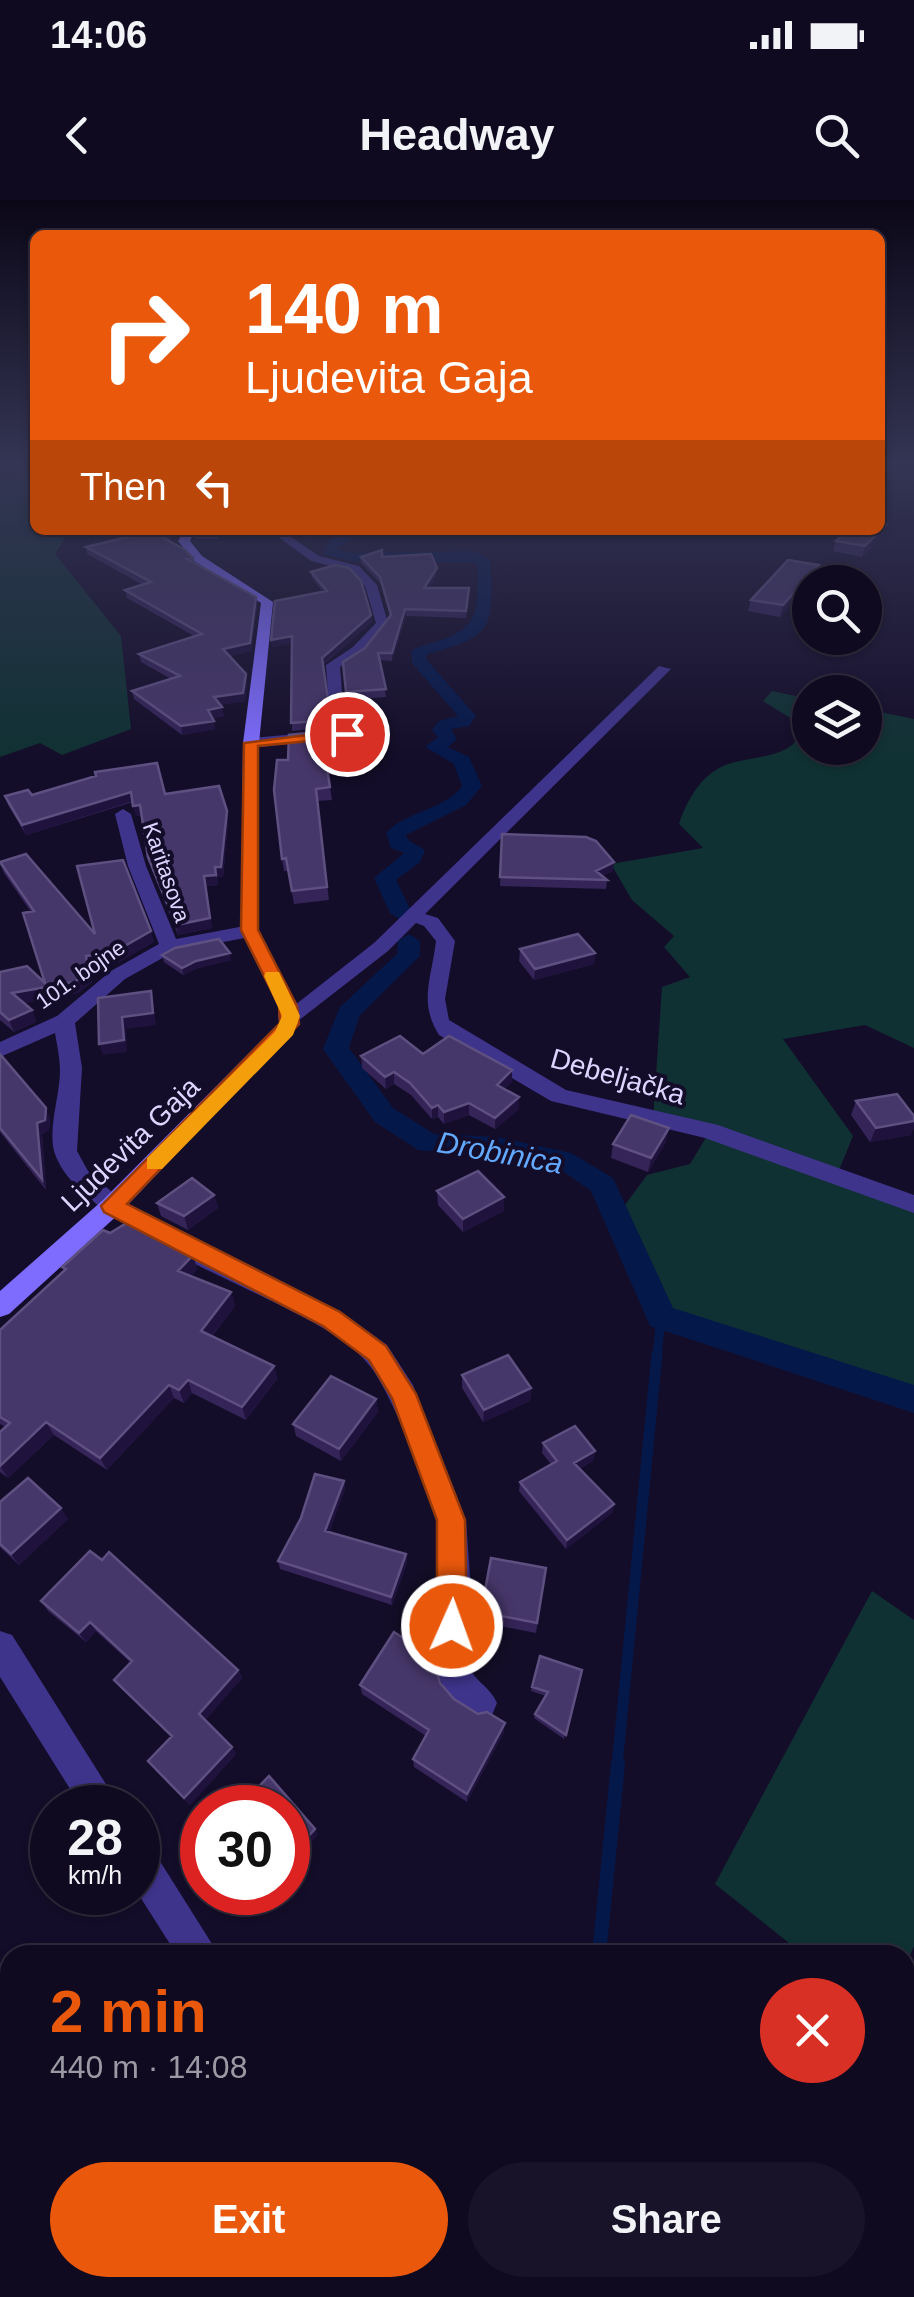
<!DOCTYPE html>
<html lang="en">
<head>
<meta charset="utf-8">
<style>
	body { margin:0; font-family:Helvetica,sans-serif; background:#181328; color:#f1f3f6; height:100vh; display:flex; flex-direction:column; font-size:38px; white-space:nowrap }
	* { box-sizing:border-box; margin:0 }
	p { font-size:32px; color:#9b9aa4 }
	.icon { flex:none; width:55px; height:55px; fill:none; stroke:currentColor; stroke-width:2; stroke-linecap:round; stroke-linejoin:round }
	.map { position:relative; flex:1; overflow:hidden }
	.side { position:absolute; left:0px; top:1745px; width:915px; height:352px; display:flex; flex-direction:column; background:#0f0a1f; border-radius:30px 30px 0 0; box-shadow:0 2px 8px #0004,0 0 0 2px #2f2b3d }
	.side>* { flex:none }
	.guide { position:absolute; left:30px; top:30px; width:855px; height:305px; border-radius:15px; box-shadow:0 2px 8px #0004,0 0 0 2px #2f2b3d; background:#ea580c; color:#fff; overflow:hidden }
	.fabs { position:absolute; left:792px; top:365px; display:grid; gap:20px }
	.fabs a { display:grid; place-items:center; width:90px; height:90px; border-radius:50%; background:#0f0a1f; box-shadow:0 2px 8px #0004,0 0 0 2px #2f2b3d; font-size:50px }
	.speed { position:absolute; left:30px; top:1585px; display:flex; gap:20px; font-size:50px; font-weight:700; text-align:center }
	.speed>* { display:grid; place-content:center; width:130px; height:130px; border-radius:50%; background:#0f0a1f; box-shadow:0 2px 8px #0004,0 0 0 2px #2f2b3d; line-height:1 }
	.speed small { font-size:25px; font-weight:400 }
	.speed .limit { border:15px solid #d22; background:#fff; color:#111 }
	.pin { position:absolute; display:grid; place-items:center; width:85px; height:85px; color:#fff; margin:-42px; border:5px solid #fff; border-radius:50%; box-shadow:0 2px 10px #0007 }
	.me { position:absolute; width:110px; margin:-55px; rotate:2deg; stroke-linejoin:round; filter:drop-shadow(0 0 8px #0008) }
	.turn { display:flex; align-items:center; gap:35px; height:210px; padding:0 50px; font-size:45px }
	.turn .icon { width:130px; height:130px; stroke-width:2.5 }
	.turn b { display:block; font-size:70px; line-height:85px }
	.then { display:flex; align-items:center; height:95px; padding:0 50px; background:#0003; gap:20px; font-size:38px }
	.round { display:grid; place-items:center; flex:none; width:105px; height:105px; border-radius:52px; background:#181328 }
	.headline { display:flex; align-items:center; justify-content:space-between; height:170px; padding:0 50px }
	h1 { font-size:60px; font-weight:700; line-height:75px; color:#ea580c }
	.primary-button { display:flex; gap:20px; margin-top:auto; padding:20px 50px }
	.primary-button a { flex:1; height:115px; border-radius:60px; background:#ea580c; color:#fff; font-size:40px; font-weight:700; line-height:115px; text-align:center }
	.primary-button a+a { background:#181328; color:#f1f3f6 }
	.status { display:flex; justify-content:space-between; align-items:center; height:70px; padding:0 50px; background:#0f0a1f; direction:ltr }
	.status svg { height:28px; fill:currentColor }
	header { display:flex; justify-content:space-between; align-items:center; height:130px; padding:0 50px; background:#0f0a1f; font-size:45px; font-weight:700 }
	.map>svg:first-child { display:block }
	.green { fill:#103133 }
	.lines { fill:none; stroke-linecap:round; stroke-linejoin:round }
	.stream-far2 { stroke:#05184a; stroke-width:9 }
	.stream-far1 { stroke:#05184a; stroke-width:11 }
	.stream { stroke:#05184a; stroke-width:14 }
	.canal { fill:#05184a; fill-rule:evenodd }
	.street { fill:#3f348c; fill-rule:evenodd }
	.secondary { fill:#7d6cff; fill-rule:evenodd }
	.wall { fill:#342458 }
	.shaded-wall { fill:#1f133d }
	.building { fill:#46376a; stroke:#5e5081; stroke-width:2.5 }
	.route { fill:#ea580c; stroke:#983908; stroke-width:2.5 }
	.slow { fill:#f59e0b }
	.labels { text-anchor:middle; stroke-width:8; stroke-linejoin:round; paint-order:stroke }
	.far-street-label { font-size:22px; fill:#ddd5ff; stroke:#140d29 }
	.street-label { font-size:28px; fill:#ddd5ff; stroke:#140d29 }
	.water-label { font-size:30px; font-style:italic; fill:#63a9ff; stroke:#140d29 }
</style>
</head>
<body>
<div class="status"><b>14:06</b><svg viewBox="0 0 49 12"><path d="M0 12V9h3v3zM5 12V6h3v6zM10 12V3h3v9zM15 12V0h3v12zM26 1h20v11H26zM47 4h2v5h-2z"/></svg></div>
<header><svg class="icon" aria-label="back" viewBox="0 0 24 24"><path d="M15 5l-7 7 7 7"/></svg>Headway<svg class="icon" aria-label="search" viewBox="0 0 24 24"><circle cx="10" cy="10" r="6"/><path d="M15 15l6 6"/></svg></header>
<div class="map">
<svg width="914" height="2097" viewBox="0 0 914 2097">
	<rect width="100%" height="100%" fill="#140d29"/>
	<path class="green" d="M0 266H35V330H70L55 354 121 436 131 529 62 555 40 543 0 557Z
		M772 491 810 499V548H865V509L914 519V848L865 825 783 839 853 936 837 975 914 1004V1199L661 1117 617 1016 647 975 690 964 710 931 653 920 662 787 690 777 664 747 674 736 632 700 611 664 703 648 679 624C686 603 698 580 719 568 743 554 803 562 800 524L763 501Z
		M872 1391 914 1420V1746L905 1767V1755H804L715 1684Z"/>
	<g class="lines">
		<path class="stream-far2" d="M657 1157 661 1117"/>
		<path class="stream-far1" d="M617 1566 657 1154"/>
		<path class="stream" d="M599 1755 618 1564
			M584 2088V2097"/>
		<path class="canal" d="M350 330H366L336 349 350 353 475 351 491 361C492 426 497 436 427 454L426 459 476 516 469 526 451 529 457 539 448 547 469 557 482 586 466 605 406 635 408 640 425 650 420 662 396 680 412 713 401 720 390 713 374 678 404 653 391 648 386 633C407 610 444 611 462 586L454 564 425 547 438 537 432 530 439 521 458 516 412 463 411 451C420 445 431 444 441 440 484 426 477 401 477 363L349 361 323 354 330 339Z
			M409 734 420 741V756L360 815 349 848 393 908 434 934 497 937 571 953 613 978 673 1108 914 1185V1213L650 1126 591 991 563 971 497 957 418 950 375 922 323 849 340 807 397 754 398 741Z"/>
		<path class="street" d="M269 330H281L319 356 359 366 377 385 388 423 363 453 340 467 343 505 361 526 352 537 251 548 243 543 251 538 343 530 346 526 329 506 326 465 353 447 376 423 365 386 351 371 311 361Z
			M659 466 671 469 425 714 438 718 455 741 445 799 449 820 566 890 718 925 914 995V1013L705 938 551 901 439 835C418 802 432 777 436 741L424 726 416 723 388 751 298 821 291 822 281 816 374 743Z
			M123 609 131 614 146 666 176 739 250 725 259 731 250 737 175 751 125 779 75 823 82 868 77 951 88 971 121 1000 340 1111 387 1145 413 1185 466 1320 471 1391 467 1462C472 1480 490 1486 497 1503L492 1515 480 1520C403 1488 449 1388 436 1321 429 1284 395 1205 375 1173 357 1145 321 1126 291 1111 231 1079 77 1018 55 954 47 931 60 895 60 871 60 858 57 845 55 833L0 857V842L57 816 111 771 159 744 128 666 115 614Z
			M0 1431 12 1435 121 1608H82L0 1477Z
			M138 1641 151 1647 219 1755H177L137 1692Z
			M393 2088H441L445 2097H397Z"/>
		<path class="secondary" d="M185 330H195L190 341 202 356 273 402 259 543V731L298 806 299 824 121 1012 9 1114 0 1117V1091L103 1000 279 823 278 806 241 731 243 543 261 403 194 361 178 341Z"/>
	</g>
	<path class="wall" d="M886 325 883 336 862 357 833 351 836 341Z
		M156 330H181L170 340Z
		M219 330 218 339H195L194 334Z
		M295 330H342L308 338Z
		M86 347 193 358 194 363 257 405 251 451 230 456 246 474 247 482 245 501 220 505 224 516 212 518 215 529 182 535 134 499 132 491 171 479 141 462 139 454 194 436 127 398 125 390 143 385 87 354Z
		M361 357H382L437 375 429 388 469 395 466 418 406 416 392 461 380 460 386 497 346 500 343 462 365 448 390 416 381 384 361 363Z
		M819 365 816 376 780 417 748 411 751 400Z
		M311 372 371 415 372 422 323 465 332 527 292 531V443L272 447 323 392 312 378Z
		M289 535 345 567 333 568 334 574H328L332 600 317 601 329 700 294 704 288 671H284L282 659Z
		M165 594 227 611 228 621 223 677H217L218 685 206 686 212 728 178 735 151 667 142 615 136 616 133 602 26 635 8 605 5 596Z
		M502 634 613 671 602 676 607 680 606 689 500 686Z
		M0 662 95 734 154 742 117 763 89 767 92 782 78 793 24 803 32 810 36 822 14 832 0 820V772L45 783 31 712 4 673Z
		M520 749 595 753 594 764 534 780 519 761Z
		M162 755 231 760 198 768 183 775 164 762Z
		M0 854 50 919 49 930 42 934 46 990 0 932Z
		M423 854 512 870V882L504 889 519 909 495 929 469 915 444 924 438 917 432 919 411 895 394 884 386 889 362 868 361 856Z
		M856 901 911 935 870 942 851 915Z
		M666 942 648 972 611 958 613 944Z
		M437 991 504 997V1011L463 1032 438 1005Z
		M214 995 218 1008 188 1030 161 1016 157 1003Z
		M110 1033 193 1055 197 1069 191 1076 231 1092 235 1106 212 1136 274 1166 277 1179 246 1220 192 1193 184 1203 174 1198 107 1270 54 1235 8 1278 0 1272V1232L5 1227 0 1224V1130L64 1071 62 1067Z
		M462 1175 531 1188 530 1201 483 1222 462 1188Z
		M376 1199 378 1212 341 1261 296 1236 293 1224Z
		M543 1243 595 1251 593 1261 579 1269 614 1304 612 1313 566 1349 519 1291 520 1282 551 1264 542 1253Z
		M344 1281 345 1289 329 1332 406 1354 407 1362 392 1405 280 1369 278 1361Z
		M0 1302 68 1319 19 1365 0 1347Z
		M546 1368 536 1433 480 1422 481 1412Z
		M41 1401 238 1470 242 1478 205 1520 232 1547 236 1554 190 1605 154 1568 171 1537 121 1488 114 1480 131 1463 96 1431 86 1442 48 1411Z
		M540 1456 582 1470 564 1539 534 1518 535 1514 546 1496 531 1491Z
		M440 1483 454 1499 504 1532 467 1602 414 1567 413 1559 426 1536 362 1494 360 1485Z
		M663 2088H737L738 2097H664Z
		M791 2088H905L914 2097H800Z"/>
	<path class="shaded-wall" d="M886 325 883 336 862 357 865 346Z
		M174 330H181L170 340 169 335Z
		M319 330H342L308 338V333Z
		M819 365 816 376 780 417 783 405Z
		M437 368V375L424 395V388Z
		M256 397 257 405 251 451 225 457 223 449Z
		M405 409 406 416 392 461V453Z
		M371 415 372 422 322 465V458Z
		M292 436V443L272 447 271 440Z
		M246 474 247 482 245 501 215 506 214 497Z
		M222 507 224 516 209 519 208 510Z
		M214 521 215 529 182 535 181 526Z
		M344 554 345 567 333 568 332 556Z
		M131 592 133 601 26 635 22 625Z
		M140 605 143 615 136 616 133 606Z
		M227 611 228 621 223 677H217L215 667Z
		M614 662 613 671 595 679 596 671Z
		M216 675 218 685 206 686 212 728 178 735 176 725 204 676Z
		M151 731 154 742 117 763 89 767 92 782 78 793 16 805 12 793 75 782 86 756Z
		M230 753 231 760 198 768 183 775 182 768 196 761Z
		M595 753 594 764 534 780 535 769Z
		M151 791 156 825 126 829 127 852 103 855 99 844 122 817Z
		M32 810 36 822 14 832 9 820Z
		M512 870V882L496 896 497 885Z
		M394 872V884L386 889 385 877Z
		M519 897V909L495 929V918Z
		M469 903V915L444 924V912Z
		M438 905V917L432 919V908Z
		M46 908 50 919 49 930 42 934 46 990 42 979 37 923Z
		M914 921V928L911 935 870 942 876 928Z
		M669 928 666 942 648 972 651 958Z
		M214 995 218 1008 188 1030 184 1016Z
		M504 997V1011L463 1032V1019Z
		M193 1055 197 1069 183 1085 178 1071Z
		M231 1092 235 1106 205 1144 201 1131Z
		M274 1166 277 1179 246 1220 242 1207Z
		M188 1180 192 1193 184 1203 179 1190Z
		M169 1185 174 1198 107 1270 100 1258Z
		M531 1188 530 1201 483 1222 484 1210Z
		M376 1199 378 1212 341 1261 339 1249Z
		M46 1222 54 1235 8 1278 0 1266Z
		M595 1251 593 1261 572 1272 574 1263Z
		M344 1281 345 1289 327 1339 325 1331Z
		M614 1304 612 1313 566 1349 567 1340Z
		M61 1308 68 1319 19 1365 11 1354Z
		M406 1354 407 1362 392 1405 391 1397Z
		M90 1422 96 1431 86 1442 79 1433Z
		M238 1470 242 1478 204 1522 199 1514Z
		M505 1523 504 1532 467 1602V1594Z
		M232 1547 236 1554 190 1605 184 1598Z
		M315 1629 318 1635 288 1669V1658Z
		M309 2088H325L332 2097H315Z"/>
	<path class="building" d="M880 325H886L865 346 836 341 847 330H880Z
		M195 330H218L217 333 194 334Z
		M152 331 185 350 193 358 187 359 256 397 250 443 223 449 246 474 243 493 214 497 222 507 208 510 214 521 181 526 132 491 180 476 139 454 202 434 125 390 151 382 86 347Z
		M382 350V357L431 354 437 368 424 388H469L466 411 405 409 392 453H378L386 489 346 492 343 462 365 448 391 415 380 377 361 357Z
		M788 360 819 365 783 405 751 400Z
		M335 365 349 368 361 381 371 415 322 458 331 520 291 523 292 436 271 440 275 401 327 391 311 372Z
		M335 530 344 554 332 556 333 562H326L330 587 316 589 327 687 292 691 286 658 282 659 274 590 277 560H288L289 535Z
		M157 563 165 594 219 586 227 611 221 667H215L216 675 204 676 210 718 176 725 148 657 140 605 133 606 131 592 22 625 5 596 28 590 32 595 96 576 95 572Z
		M502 634 586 637 596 641 614 662 596 671 607 680 500 677Z
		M26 654 95 734 77 666 123 660 151 731 114 752 86 756 88 771 75 782 12 793 32 810 9 820 0 812V772L27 766 45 783 23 713 34 711 0 662Z
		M578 734 595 753 535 769 520 749Z
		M219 739 230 753 196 761 182 768 162 755 175 748Z
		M151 791 153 813 122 817 124 840 99 844 98 798Z
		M400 836 423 854 449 836 512 870 497 885 519 897 495 918 469 903 444 912 438 905 432 908 410 883 394 872 385 877 361 856Z
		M0 854 46 908 45 920 37 923 42 979 0 928Z
		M897 894 914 916V921L876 928 856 901Z
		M631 915 669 928 651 958 613 944Z
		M478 971 504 997 463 1019 437 991Z
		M192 978 214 995 184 1016 157 1003Z
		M130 1021 193 1055 178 1071 231 1092 201 1131 274 1166 242 1207 188 1180 179 1190 169 1185 100 1258 46 1222 0 1266V1232L10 1223 0 1217V1130L66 1069 62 1067 103 1030 110 1033Z
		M508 1155 531 1188 484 1210 462 1175Z
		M331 1176 376 1199 339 1249 293 1224Z
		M575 1226 595 1251 574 1263 614 1304 567 1340 520 1282 557 1261 543 1243Z
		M315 1274 344 1281 325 1331 406 1354 391 1397 278 1361 301 1318Z
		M28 1278 61 1308 11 1354 0 1344V1302Z
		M90 1351 102 1360 109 1352 238 1470 199 1514 232 1547 184 1598 148 1561 172 1536 114 1480 132 1461 90 1422 79 1433 41 1401Z
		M491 1358 546 1368 537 1423 481 1412Z
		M394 1432 433 1457 440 1483 454 1499 478 1514 487 1512 505 1523 467 1594 413 1559 429 1530 360 1485Z
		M540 1456 582 1470 566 1535 535 1514 548 1492 532 1487Z
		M269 1576 315 1629 288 1658V1608H238Z
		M905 2081 914 2090V2097H814L804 2088H905Z
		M141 2088H309L315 2097H146Z
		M668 2088H737L738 2097H669Z"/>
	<linearGradient id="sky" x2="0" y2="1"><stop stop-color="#0b0717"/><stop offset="0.47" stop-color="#343554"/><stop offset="1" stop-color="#343554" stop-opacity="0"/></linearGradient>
	<rect width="914" height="560" fill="url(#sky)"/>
	<path class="route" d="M347 530 352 537 258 546V730L297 806 299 824 127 1004 340 1112 386 1146 416 1194 465 1320 467 1426 463 1437 452 1441 442 1437 437 1426V1320L392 1198 369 1160 323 1126 104 1012 101 1006 280 823 279 806 241 730 244 543Z"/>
	<path class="slow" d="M266 772H279L300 816 293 835 162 969H147V958L275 832 282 816 264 776Z"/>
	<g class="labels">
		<g class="far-street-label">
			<text transform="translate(167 672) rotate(71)" y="8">Karitasova</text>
			<text transform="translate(80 774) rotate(-35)" y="8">101. bojne</text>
		</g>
		<g class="street-label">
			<text transform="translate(618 876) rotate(16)" y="10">Debeljačka</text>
			<text transform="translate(130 944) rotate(-44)" y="10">Ljudevita Gaja</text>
		</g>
		<g class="water-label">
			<text transform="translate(500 953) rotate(10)" y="10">Drobinica</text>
		</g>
	</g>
</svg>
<div class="fabs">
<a><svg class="icon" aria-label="search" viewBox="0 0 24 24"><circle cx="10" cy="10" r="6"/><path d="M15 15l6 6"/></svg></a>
<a><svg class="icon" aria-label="layers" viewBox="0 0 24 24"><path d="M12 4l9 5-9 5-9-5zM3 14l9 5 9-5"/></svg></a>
</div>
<div class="speed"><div>28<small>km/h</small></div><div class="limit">30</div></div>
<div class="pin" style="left:347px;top:534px;background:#d93025"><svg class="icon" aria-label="arrive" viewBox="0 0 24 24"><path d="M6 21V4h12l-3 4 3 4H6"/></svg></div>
<svg class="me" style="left:452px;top:1426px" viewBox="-20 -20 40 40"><circle r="17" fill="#ea580c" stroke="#fff" stroke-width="3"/><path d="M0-11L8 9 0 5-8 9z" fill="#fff"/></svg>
<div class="guide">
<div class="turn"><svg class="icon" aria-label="right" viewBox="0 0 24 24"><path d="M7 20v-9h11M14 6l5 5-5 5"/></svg><div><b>140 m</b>Ljudevita Gaja</div></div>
<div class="then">Then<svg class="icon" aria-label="left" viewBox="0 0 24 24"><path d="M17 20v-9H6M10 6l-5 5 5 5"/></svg></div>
</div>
<section class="side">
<div class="headline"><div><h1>2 min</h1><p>440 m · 14:08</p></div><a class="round" style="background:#d93025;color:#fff"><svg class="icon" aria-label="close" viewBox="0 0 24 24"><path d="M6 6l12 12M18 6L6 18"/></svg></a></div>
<div class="primary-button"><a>Exit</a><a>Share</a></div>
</section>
</div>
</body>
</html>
